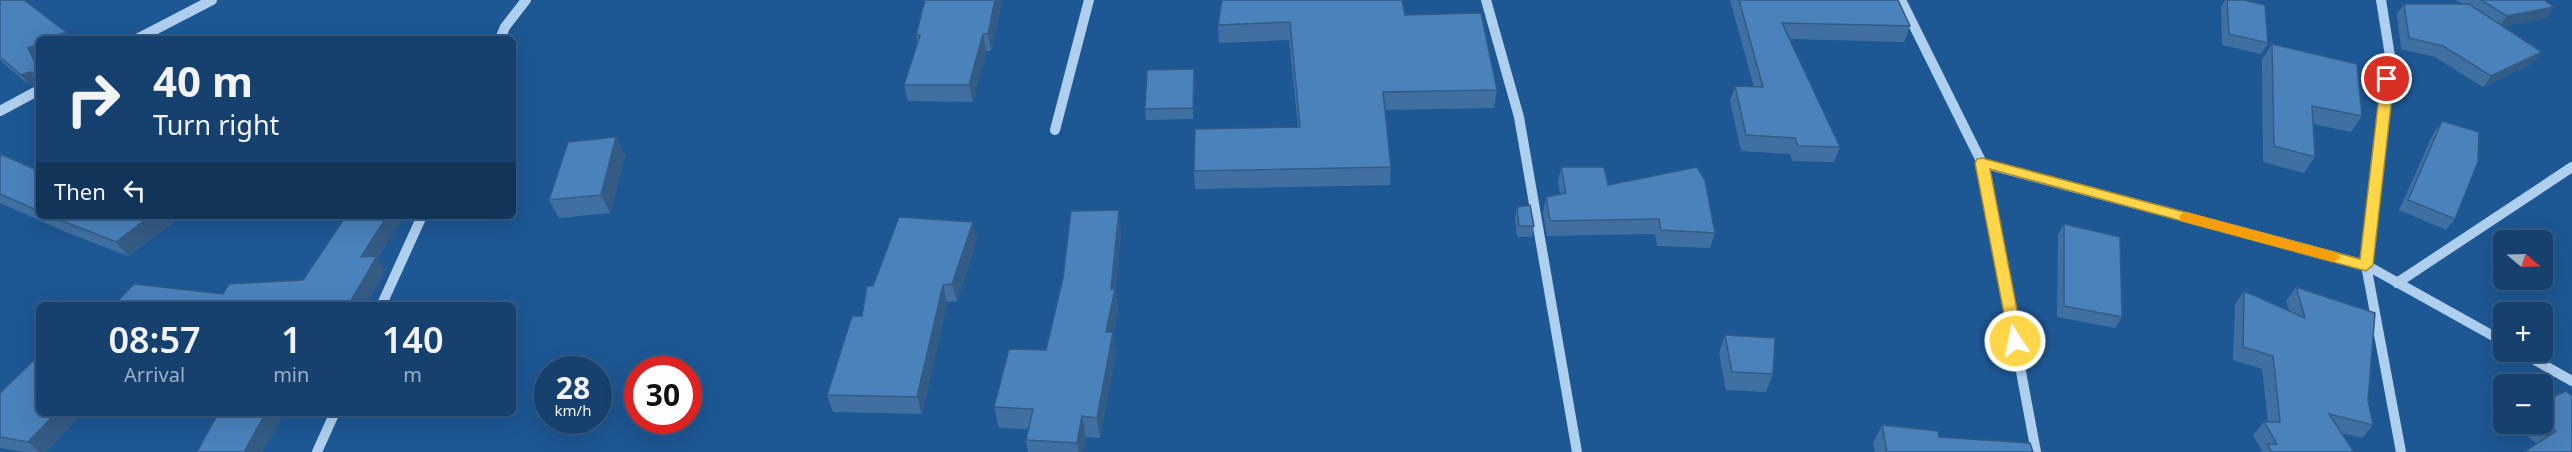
<!DOCTYPE html>
<html lang="en">
<head>
<meta charset="utf-8">
<style>
	body { margin:0; font-family:"Noto Sans",sans-serif; background:#234c77; color:#f1f3f6; height:100vh; display:flex; flex-direction:column; font-size:22px; white-space:nowrap }
	* { box-sizing:border-box; margin:0 }
	p { font-size:20px; color:#9eafc3 }
	.icon { flex:none; width:33px; height:33px; fill:none; stroke:currentColor; stroke-width:2; stroke-linecap:round; stroke-linejoin:round }
	.map { position:relative; flex:1; overflow:hidden }
	.side { position:absolute; left:36px; top:302px; width:480px; height:114px; display:flex; flex-direction:column; background:#16416f; border-radius:9px; box-shadow:0 6px 24px #0002,0 0 0 2px #355a82 }
	.side>* { flex:none }
	.banner { position:absolute; left:36px; top:36px; width:480px; height:183px; border-radius:9px; box-shadow:0 6px 24px #0002,0 0 0 2px #355a82; background:#16416f; color:#f1f3f6; overflow:hidden }
	.needle { width:39px; rotate:109deg }
	.controls { position:absolute; left:2493px; top:230px; display:grid; gap:12px }
	.controls a { display:grid; place-items:center; width:60px; height:60px; border-radius:9px; background:#16416f; box-shadow:0 6px 24px #0002,0 0 0 2px #355a82; font-size:30px }
	.speed { position:absolute; left:534px; top:356px; display:flex; gap:12px; font-size:30px; font-weight:700; text-align:center }
	.speed>* { display:grid; place-content:center; width:78px; height:78px; border-radius:50%; background:#16416f; box-shadow:0 6px 24px #0002,0 0 0 2px #355a82; line-height:1 }
	.speed small { font-size:15px; font-weight:400 }
	.speed .limit { border:9px solid #d22; background:#fff; color:#111 }
	.pin { position:absolute; display:grid; place-items:center; width:51px; height:51px; color:#fff; margin:-26px; border:3px solid #fff; border-radius:50%; box-shadow:0 2px 6px #0007 }
	.me { position:absolute; width:66px; margin:-33px; rotate:349deg; stroke-linejoin:round; filter:drop-shadow(0 0 4px #0008) }
	.turn { display:flex; align-items:center; gap:21px; height:126px; padding:0 18px; font-size:27px }
	.turn .icon { width:78px; height:78px; stroke-width:2.5 }
	.turn b { display:block; font-size:42px; line-height:51px }
	.then { display:flex; align-items:center; height:57px; padding:0 18px; background:#0003; gap:12px; font-size:22px }
	.eta { display:flex; justify-content:space-evenly; align-items:center; height:102px; text-align:center }
	.eta b { font-size:36px; font-weight:600; line-height:42px }
	.map>svg:first-child { display:block }
	.lines { fill:none; stroke-linecap:round; stroke-linejoin:round }
	.minor { stroke:#afcfef; stroke-width:10 }
	.wall { fill:#4070a2 }
	.shaded-wall { fill:#345b84 }
	.building { fill:#4a82bc; stroke:#345b84; stroke-width:1.5 }
	.route { fill:#ffd54a; stroke:#a68a30; stroke-width:1.5 }
	.slow { fill:#f59e0b }
</style>
</head>
<body>
<div class="map">
<svg width="2572" height="452" viewBox="0 0 2572 452">
	<rect width="100%" height="100%" fill="#1d5794"/>
	<g class="lines">
		<path class="minor" d="M1486 0 1519 117 1577 452
			M1901 0 1982 163 2036 452
			M2381 0 2390 56 2366 265 2401 452
			M137 39 212 0
			M500 39 505 27 526 0
			M0 111 39 90
			M1055 130 1089 0
			M1982 163 2366 265 2504 342
			M2397 283 2572 167
			M382 304 422 216
			M2519 351 2572 381
			M317 452 335 412"/>
	</g>
	<path class="wall" d="M0 0 66 32 72 39H39V58L37 59 39 63V93L33 86 34 84 30 86 0 60Z
		M1002 0 991 51H986L973 102 908 101 904 85 917 43 916 35Z
		M1730 0H1898L1910 26 1904 42 1790 39 1840 147 1834 162 1792 161 1790 154 1741 151 1730 101 1735 86 1754 87Z
		M2225 0H2243L2268 43 2261 54 2222 45 2221 7Z
		M2456 0H2544L2554 7 2546 18 2503 26 2533 63 2483 87 2435 57 2401 49 2397 14 2404 4H2462Z
		M1405 15 1497 90 1494 108 1385 110 1391 167 1390 185 1195 189 1194 171 1298 127 1289 40 1219 43 1218 25Z
		M2272 44 2362 116 2351 132 2313 124 2315 157 2304 173 2263 162 2262 60Z
		M1194 69 1195 80 1193 119 1146 120 1145 109Z
		M2442 121 2455 219 2446 230 2399 210 2434 132Z
		M616 137 625 156 610 213 559 218 549 200Z
		M0 154 39 171V216H179L180 217 128 256 68 233 0 203Z
		M1561 167 1608 185 1715 233 1710 248 1657 246 1655 234 1547 236 1543 213 1546 197 1560 194 1558 183Z
		M1517 207 1534 226 1532 237H1517L1515 218Z
		M2064 224 2122 317 2115 328 2057 317 2058 235Z
		M1121 231 1115 292 1118 310 1113 332 1116 353 1100 438 1086 437 1083 452H1028L1026 440 1028 429 999 428 994 407 1046 350 1063 278Z
		M977 239 957 301 947 302 922 414 833 412 827 395 862 316 873 286Z
		M2296 287 2368 400 2373 425 2362 438 2341 433 2354 452H2260L2262 450 2253 435 2264 422H2268L2262 369 2233 360 2235 304 2244 291 2289 311 2286 301Z
		M1725 335 1773 374 1766 392 1726 390 1719 353Z
		M0 393 84 412 46 452H24L0 448Z
		M2542 402 2572 452 2537 444 2512 424 2513 423H2542Z
		M1882 425 1939 437 2033 452H1875L1873 443Z"/>
	<path class="shaded-wall" d="M995 0H1002L991 51 988 34Z
		M2554 7 2546 18 2498 27 2507 16Z
		M66 32 72 39H49Z
		M983 34 986 51 973 102 969 85Z
		M39 44V58L37 59 39 63V71L28 48Z
		M2542 52 2533 63 2483 87 2491 76Z
		M1194 69 1195 80 1193 119V108Z
		M30 72 39 83 30 86 21 75Z
		M616 137 625 156 610 213 601 195Z
		M1119 210 1121 231 1115 292 1118 310 1111 346 1113 332 1116 353 1100 438 1097 418Z
		M150 216H179L180 217 128 256 116 242Z
		M387 216H400L402 220 378 258 386 270 367 304H349L361 257Z
		M973 222 977 239 957 301 952 284Z
		M943 285 947 302 922 414 917 397Z
		M57 412H84L46 452H39L28 442Z
		M266 412H285L263 452H244Z
		M1082 416 1086 437 1083 452H1079L1077 443Z"/>
	<path class="building" d="M0 0H24L66 32 49 39H39V44L28 48 39 71V91L33 86 38 80 35 73 30 72 21 75 0 57Z
		M925 0H995L988 34H983L969 85H904L920 35H916Z
		M1222 0H1402L1405 15 1481 13 1497 90 1383 92 1391 167 1194 171 1195 129 1300 127 1290 22 1218 25Z
		M1739 0H1898L1910 26 1782 23 1840 147 1798 146 1795 138 1746 135 1735 86 1763 87Z
		M2227 0H2243L2265 5 2268 43 2229 34Z
		M2481 0H2544L2554 7 2507 16Z
		M2404 4H2469L2542 52 2491 76 2443 46 2409 38Z
		M2272 44 2357 64 2362 116 2312 106 2315 157 2274 146Z
		M1194 69 1193 108 1145 109 1147 70Z
		M2442 121 2479 132 2478 162 2455 219 2408 200Z
		M616 137 601 195 549 200 568 142Z
		M0 154 39 171V211L0 194Z
		M1561 167H1604L1608 185 1697 167 1705 180 1715 233 1661 230 1659 219 1550 221 1546 197 1566 193Z
		M1530 205 1534 226H1519L1517 207Z
		M1119 210 1111 289H1115L1106 332H1113L1097 418 1082 416 1077 443 1026 440 1033 409 994 407 1009 349 1046 350 1063 278 1071 211Z
		M50 216H150L116 242Z
		M346 216H387L361 257 377 256 349 304H115L134 284 223 294 229 284 303 280Z
		M899 217 973 222 952 284 943 285 917 397 827 395 852 316H862L867 286H873Z
		M2064 224 2120 237 2122 317 2064 306Z
		M2296 287 2375 313 2368 400 2373 425 2329 414 2354 452H2272L2267 444H2277L2264 422H2280L2273 356 2243 347 2244 291 2305 318Z
		M1725 335 1775 338 1773 374 1732 372Z
		M39 355V412H57L28 442 0 437V393Z
		M2566 391 2572 396V452H2524L2556 431 2542 421V402Z
		M219 412H266L244 452H197Z
		M1882 425 1938 431 1939 437 2030 443 2033 452H1887Z"/>
	<path class="route" d="M2387 75 2394 79 2373 265 2366 271 1990 169 2023 341 2021 345H2010L1975 163 1977 159 1982 158 2360 259 2381 79Z"/>
	<path class="slow" d="M2186 212 2334 252 2341 257 2334 262 2181 221 2179 217 2181 214Z"/>
</svg>
<div class="controls">
<a><svg class="needle" viewBox="-14 -14 28 28"><path d="M0-13l5 13h-10z" fill="#e53935"/><path d="M0 13l5-13h-10z" fill="#9eafc3"/></svg></a>
<a>+</a>
<a>−</a>
</div>
<div class="speed"><div>28<small>km/h</small></div><div class="limit">30</div></div>
<div class="pin" style="left:2387px;top:79px;background:#d93025"><svg class="icon" aria-label="arrive" viewBox="0 0 24 24"><path d="M6 21V4h12l-3 4 3 4H6"/></svg></div>
<svg class="me" style="left:2015px;top:341px" viewBox="-20 -20 40 40"><circle r="17" fill="#ffd54a" stroke="#fff" stroke-width="3"/><path d="M0-11L8 9 0 5-8 9z" fill="#fff"/></svg>
<div class="banner">
<div class="turn"><svg class="icon" aria-label="right" viewBox="0 0 24 24"><path d="M7 20v-9h11M14 6l5 5-5 5"/></svg><div><b>40 m</b>Turn right</div></div>
<div class="then">Then<svg class="icon" aria-label="left" viewBox="0 0 24 24"><path d="M17 20v-9H6M10 6l-5 5 5 5"/></svg></div>
</div>
<section class="side">
<div class="eta">
<div><b>08:57</b><p>Arrival</p></div>
<div><b>1</b><p>min</p></div>
<div><b>140</b><p>m</p></div>
</div>
</section>
</div>
</body>
</html>
